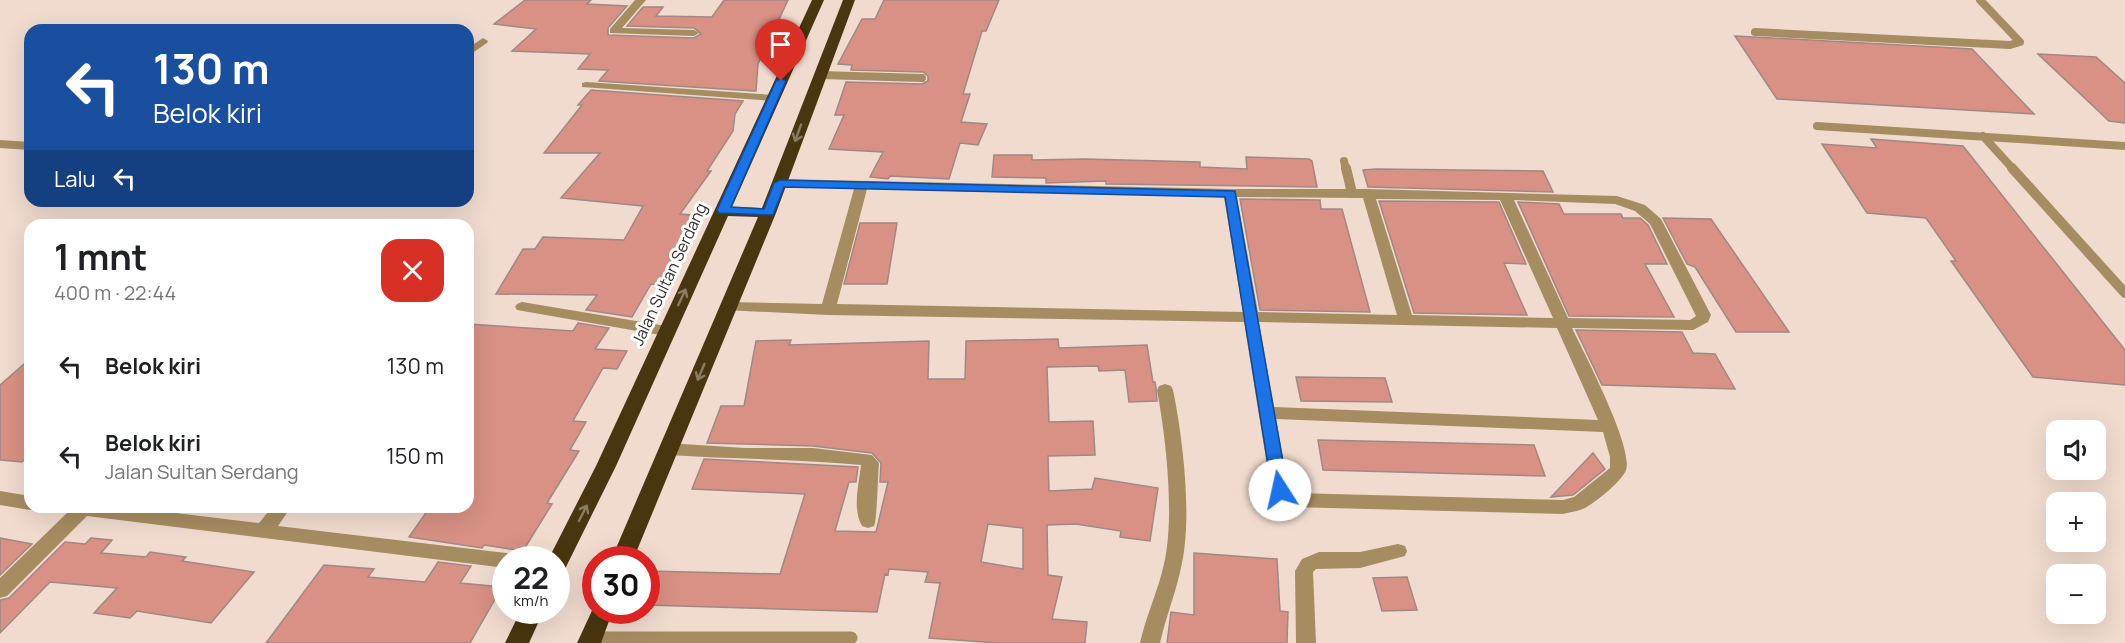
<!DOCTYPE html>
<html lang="id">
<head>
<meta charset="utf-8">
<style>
	body { margin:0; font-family:Manrope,sans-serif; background:#f2f2f2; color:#202124; height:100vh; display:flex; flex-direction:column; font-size:22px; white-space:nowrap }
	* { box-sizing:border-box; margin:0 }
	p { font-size:20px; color:#757577 }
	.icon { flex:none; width:33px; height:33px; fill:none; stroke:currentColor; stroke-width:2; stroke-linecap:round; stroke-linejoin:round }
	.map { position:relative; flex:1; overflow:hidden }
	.details { position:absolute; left:24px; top:219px; width:450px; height:294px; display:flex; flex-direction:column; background:#fff; border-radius:18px; box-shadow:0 6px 24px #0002 }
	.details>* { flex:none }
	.hud { position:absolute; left:24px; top:24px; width:450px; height:183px; border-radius:18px; box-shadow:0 6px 24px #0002; background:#1a4fa0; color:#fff; overflow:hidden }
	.buttons { position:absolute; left:2046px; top:420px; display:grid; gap:12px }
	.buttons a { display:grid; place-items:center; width:60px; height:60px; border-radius:12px; background:#fff; box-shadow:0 6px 24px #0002; font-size:30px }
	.speed { position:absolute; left:492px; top:546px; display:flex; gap:12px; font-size:30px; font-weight:700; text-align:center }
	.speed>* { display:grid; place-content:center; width:78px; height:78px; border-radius:50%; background:#fff; box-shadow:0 6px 24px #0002; line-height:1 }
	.speed small { font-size:15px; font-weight:400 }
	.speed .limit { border:9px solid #d22; background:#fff; color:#111 }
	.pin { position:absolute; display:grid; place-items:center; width:51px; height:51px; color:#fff; margin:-62px -26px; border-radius:50% 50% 50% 0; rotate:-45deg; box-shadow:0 0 6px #0007 }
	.pin .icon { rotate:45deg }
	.me { position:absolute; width:66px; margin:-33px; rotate:350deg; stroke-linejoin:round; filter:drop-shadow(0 0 4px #0008) }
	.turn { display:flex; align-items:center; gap:21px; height:126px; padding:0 30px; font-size:27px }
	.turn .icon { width:78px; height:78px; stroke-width:2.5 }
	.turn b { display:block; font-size:42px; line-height:51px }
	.then { display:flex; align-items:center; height:57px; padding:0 30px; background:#0003; gap:12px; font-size:22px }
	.round { display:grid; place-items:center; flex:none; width:63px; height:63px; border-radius:18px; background:#f2f2f2 }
	.summary { display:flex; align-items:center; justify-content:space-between; height:102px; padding:0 30px }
	h1 { font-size:36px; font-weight:700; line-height:45px }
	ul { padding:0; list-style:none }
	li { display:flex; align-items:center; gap:18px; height:90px; padding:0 30px }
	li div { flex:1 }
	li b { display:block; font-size:22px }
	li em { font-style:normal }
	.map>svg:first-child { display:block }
	.building { fill:#d89184; stroke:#a08884; stroke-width:1.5; fill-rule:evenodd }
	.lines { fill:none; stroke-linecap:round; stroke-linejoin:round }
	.lane-far2 { stroke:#a68c61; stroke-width:8 }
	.lane-far1 { stroke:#a68c61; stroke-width:10 }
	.lane { stroke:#a68c61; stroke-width:13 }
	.street { fill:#a68c61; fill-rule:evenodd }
	.highway { fill:#493610; fill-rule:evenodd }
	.oneway { stroke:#897c64 }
	.route { fill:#1a73e8; stroke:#114b97; stroke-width:1.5 }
	.labels { text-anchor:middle; stroke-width:6; stroke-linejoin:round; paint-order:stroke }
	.street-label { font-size:16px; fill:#342c27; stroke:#fff }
</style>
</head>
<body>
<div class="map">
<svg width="2125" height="643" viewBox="0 0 2125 643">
	<rect width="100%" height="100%" fill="#f1dbcf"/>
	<path class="building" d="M525 0H591L587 4 627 6 608 28V35L694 38 701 34 694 28 627 26 643 7H663L656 16 712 17 724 0H788L758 64 756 91H754L599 81 608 70 578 69 590 54 512 51 536 29 494 24Z
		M884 0H999L986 31H982L963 94H970L961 122 987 124 978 145 960 143 949 179 890 176 888 179 870 177 883 152 829 149 844 115H835L846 82 922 84 928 81V76L923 72 851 70 852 65 838 64 862 19H875Z
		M1735 36 1972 49 2034 114 1777 99Z
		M2038 54 2096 57 2125 83V123L2109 121Z
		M591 90 743 101 735 114 733 131 707 171H711L680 214 693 215 687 228 658 285 651 284 632 317 586 310 597 295 496 294 523 249H535L543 237 624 240 643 206 561 198 600 153H544L582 105H578Z
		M1871 139 1963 146 2125 350V385L2033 377 1951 261H1956L1926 218 1867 213 1822 144 1877 148Z
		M994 155H1032V160L1085 159 1200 162V167L1247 169 1246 157 1309 159 1312 161 1317 187 1106 184V181L1046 183V178L992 177Z
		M1376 169 1543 171 1553 192 1368 187 1363 170Z
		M1240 199 1320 200 1321 209H1342L1370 312 1260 310Z
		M1379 201 1499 202 1526 264 1504 263 1527 315 1414 313Z
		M1518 202 1559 204 1564 214H1621L1623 218H1640L1648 225 1667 264H1645L1674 317 1569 316Z
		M1663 218 1711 219 1789 332H1736L1695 267 1687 264Z
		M860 223H897L887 284H844Z
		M578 323 609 328 595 349 627 351 617 369 603 368 573 421 586 422 570 450 579 451 547 503 552 504 523 551 484 545 482 548 409 537 430 507H468V324L573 331Z
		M1576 330 1682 332 1693 353 1715 354 1735 389 1602 385Z
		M1058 339 1059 348 1147 345 1153 382H1155L1156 388 1157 401 1129 402 1125 370 1099 371 1098 366 1047 367 1049 422 1093 421 1095 455 1048 456 1049 491 1092 489 1095 478 1158 488 1150 541 1120 537 1121 531 1076 524 1047 525 1048 575 1062 577 1052 619 1087 622 1085 643H998L929 638 940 583 925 582 928 572 889 569 888 575 885 574 877 612 646 605V571L780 574 805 494 692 489 704 459 858 467 856 482H849L835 531 876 532 888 482H880L881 463 872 453 813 446 707 443 721 406H744L756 341 791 340 789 345 929 341 928 379H965L966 341ZM988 524 1023 528V569L981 562Z
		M30 359V455L22 462 0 460V385Z
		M1296 377 1385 378 1392 402 1301 401Z
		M1318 440 1534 445 1545 476 1323 470Z
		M1593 453 1605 469 1573 495 1551 497Z
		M0 538 32 544 0 575Z
		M91 538 112 540 101 553 146 557 150 552 186 557 182 561 254 572 211 623 137 611 130 618 94 613 117 588 50 582 0 633V600L9 598 65 542 85 544Z
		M1194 553 1277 559 1280 611 1288 612 1287 643H1167L1171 612 1194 615Z
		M438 562 471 566 460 583 502 587 470 643H266L324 565 374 569 368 577 425 582Z
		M1407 577 1417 610 1382 611 1373 578Z"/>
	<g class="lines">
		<path class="lane-far2" d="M1755 32 2010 45 2020 42 1980 0
			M821 75 922 78
			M1817 126 2125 146
			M1983 136 2014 170
			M1344 161 1346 170"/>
		<path class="lane-far1" d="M1346 168 1352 193
			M2012 168 2125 293"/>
		<path class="lane" d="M591 638H851"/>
		<path class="street" d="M635 0H646L622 28 694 30 699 33 694 36 610 33V29Z
			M483 38 488 41 487 43 468 56V48Z
			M586 82 773 95 779 98 773 101 582 87V83Z
			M0 140 30 142V150L0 148Z
			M780 179 1230 189H1368L1617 196 1645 205 1661 219 1711 315 1708 322 1693 330 1572 328C1584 353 1634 448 1626 470 1622 481 1596 502 1585 508 1579 511 1570 512 1563 514L1291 507 1278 502 1271 490 1244 322 828 315 724 310 722 307 724 304 729 302 822 304 854 189 775 186 774 183ZM867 189 1224 197 1243 312 837 304ZM1237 197 1363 198 1397 315 1258 312ZM1376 199 1500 200 1553 318 1412 315ZM1514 200 1615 204 1635 211 1650 224 1696 316 1690 320 1568 318ZM1259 322 1557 328 1598 420 1274 407ZM1276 419 1603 432 1610 457V468L1574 497 1563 500 1293 493 1289 490Z
			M522 302 666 326 674 331 666 336 517 310 515 307 517 304Z
			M1165 384 1171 386 1173 390C1183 438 1192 516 1182 563 1177 590 1166 616 1160 643H1140C1146 616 1158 591 1164 564 1175 516 1166 438 1157 390L1159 386Z
			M667 443 745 448H813L872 455 879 463C878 474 877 522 874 526L868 528 862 526C852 509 859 484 861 465 797 459 732 459 667 455L661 453 659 449 661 445Z
			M0 491 30 496V507H37L30 510 0 505Z
			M61 507H126L259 523 272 507H291L278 526 506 553 513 556 515 560H506V568L87 516 7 596 0 598V578L67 513Z
			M1398 544 1405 546 1407 551 1405 556 1360 568 1316 569 1313 572 1316 643H1296L1295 571 1302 559 1319 552H1360Z"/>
		<path class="highway" d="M812 0H824L732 207 762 208 843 0H855L776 213 633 560H611L758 217 728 216 616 466 564 571 556 574V560H548L596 466Z
			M596 602V610H613L601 643H577Z
			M521 610H544L529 643H505Z"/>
	</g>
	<defs><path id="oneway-shaft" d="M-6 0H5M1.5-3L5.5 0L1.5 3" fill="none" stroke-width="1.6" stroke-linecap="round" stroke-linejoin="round" transform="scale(1.5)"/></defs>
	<g class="oneway">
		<use href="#oneway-shaft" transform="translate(798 133) rotate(110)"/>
		<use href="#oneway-shaft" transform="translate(682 297) rotate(-65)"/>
		<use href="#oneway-shaft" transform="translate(701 372) rotate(113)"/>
		<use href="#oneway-shaft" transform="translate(583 513) rotate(-63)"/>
	</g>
	<path class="route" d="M781 78 786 81 731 207 764 209 774 183 780 180 1235 191 1288 490 1286 494H1274L1272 490 1225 197 784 187 773 215 719 213 717 210 776 81Z"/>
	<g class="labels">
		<g class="street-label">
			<text transform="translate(669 274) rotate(-65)" y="6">Jalan Sultan Serdang</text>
		</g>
	</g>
</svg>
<div class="buttons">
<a><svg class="icon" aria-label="sound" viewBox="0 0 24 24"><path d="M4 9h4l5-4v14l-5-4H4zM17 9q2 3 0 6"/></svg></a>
<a>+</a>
<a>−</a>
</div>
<div class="speed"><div>22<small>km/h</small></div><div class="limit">30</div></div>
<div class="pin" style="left:781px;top:81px;background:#d93025"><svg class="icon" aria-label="arrive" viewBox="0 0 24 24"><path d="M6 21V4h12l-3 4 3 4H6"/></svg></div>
<svg class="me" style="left:1280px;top:490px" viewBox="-20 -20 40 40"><circle r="19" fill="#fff"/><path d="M0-13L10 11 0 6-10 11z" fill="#1a73e8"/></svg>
<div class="hud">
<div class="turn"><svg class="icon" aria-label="left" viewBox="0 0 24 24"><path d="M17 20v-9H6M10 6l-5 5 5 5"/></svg><div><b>130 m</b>Belok kiri</div></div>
<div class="then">Lalu<svg class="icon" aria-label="left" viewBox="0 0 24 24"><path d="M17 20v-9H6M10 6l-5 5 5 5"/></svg></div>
</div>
<section class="details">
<div class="summary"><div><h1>1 mnt</h1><p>400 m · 22:44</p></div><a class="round" style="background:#d93025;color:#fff"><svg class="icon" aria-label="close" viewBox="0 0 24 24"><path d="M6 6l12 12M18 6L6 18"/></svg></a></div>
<ul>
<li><svg class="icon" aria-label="left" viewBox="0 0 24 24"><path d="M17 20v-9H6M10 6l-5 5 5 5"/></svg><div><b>Belok kiri</b></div><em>130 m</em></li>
<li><svg class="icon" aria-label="left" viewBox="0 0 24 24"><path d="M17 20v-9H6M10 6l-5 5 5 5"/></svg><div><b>Belok kiri</b><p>Jalan Sultan Serdang</p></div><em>150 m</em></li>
</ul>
</section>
</div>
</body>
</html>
